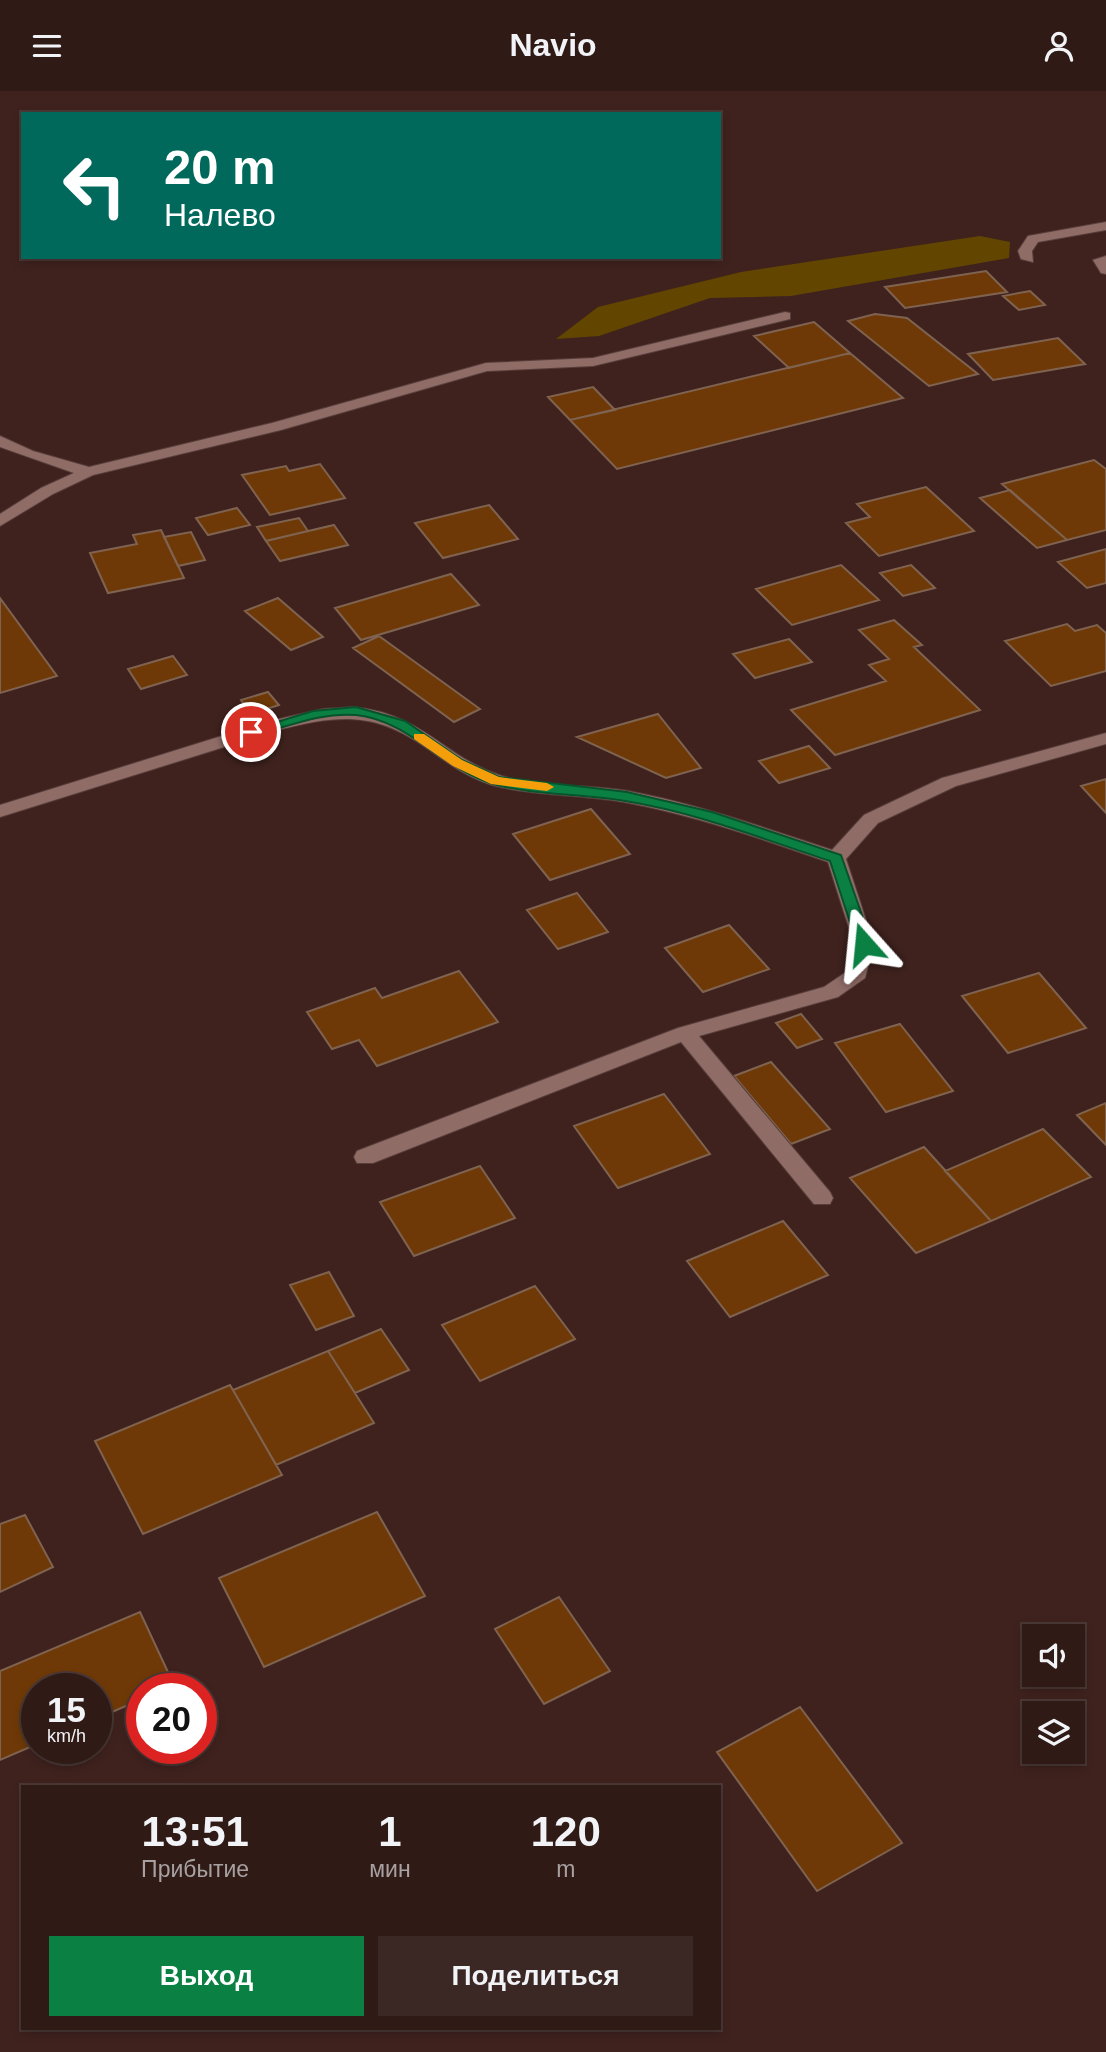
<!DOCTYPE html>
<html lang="ru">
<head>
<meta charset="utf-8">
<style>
	body { margin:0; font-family:Arial,sans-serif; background:#3b2723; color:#f1f3f6; height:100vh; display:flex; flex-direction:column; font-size:26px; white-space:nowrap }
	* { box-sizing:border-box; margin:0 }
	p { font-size:23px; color:#a7a1a1 }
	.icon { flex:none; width:38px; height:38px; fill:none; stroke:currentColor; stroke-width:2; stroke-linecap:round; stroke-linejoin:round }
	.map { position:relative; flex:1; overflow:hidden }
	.sheet { position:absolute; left:21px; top:1694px; width:700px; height:245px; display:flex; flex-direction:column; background:#2f1a16; border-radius:0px; box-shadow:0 4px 10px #0003,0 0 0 2px #4a3835 }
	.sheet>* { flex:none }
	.hud { position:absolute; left:21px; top:21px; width:700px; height:147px; border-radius:0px; box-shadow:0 4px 10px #0003,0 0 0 2px #4a3835; background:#00695c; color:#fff; overflow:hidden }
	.buttons { position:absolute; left:1022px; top:1533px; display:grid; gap:14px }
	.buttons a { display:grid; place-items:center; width:63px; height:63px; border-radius:0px; background:#2f1a16; box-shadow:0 4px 10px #0003,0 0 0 2px #4a3835; font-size:35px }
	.speed { position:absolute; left:21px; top:1582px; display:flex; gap:14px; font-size:35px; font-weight:700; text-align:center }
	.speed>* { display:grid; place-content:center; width:91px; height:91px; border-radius:50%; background:#2f1a16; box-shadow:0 4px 10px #0003,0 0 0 2px #4a3835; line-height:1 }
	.speed small { font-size:18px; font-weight:400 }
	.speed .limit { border:10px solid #d22; background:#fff; color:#111 }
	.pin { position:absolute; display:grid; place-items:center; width:60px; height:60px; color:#fff; margin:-30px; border:4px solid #fff; border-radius:50%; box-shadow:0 2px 7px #0007 }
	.me { position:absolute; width:77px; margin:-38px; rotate:342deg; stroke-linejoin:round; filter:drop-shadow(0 0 5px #0008) }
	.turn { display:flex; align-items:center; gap:24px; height:147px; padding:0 28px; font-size:32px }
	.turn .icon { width:91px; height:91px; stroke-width:2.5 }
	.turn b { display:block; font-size:49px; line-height:60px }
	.eta { display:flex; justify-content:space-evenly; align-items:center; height:119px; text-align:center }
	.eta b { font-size:42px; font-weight:800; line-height:49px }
	.button { display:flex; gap:14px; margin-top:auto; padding:14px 28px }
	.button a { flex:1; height:80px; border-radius:0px; background:#0b8043; color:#fff; font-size:28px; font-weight:800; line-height:80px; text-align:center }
	.button a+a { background:#3b2723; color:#f1f3f6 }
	header { display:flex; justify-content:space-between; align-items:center; height:91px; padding:0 28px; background:#2f1a16; font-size:32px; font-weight:800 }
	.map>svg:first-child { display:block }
	.green { fill:#624600 }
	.building { fill:#6e3907; stroke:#7f6350; stroke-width:2 }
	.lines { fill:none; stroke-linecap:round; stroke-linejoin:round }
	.lane-casing { stroke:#583e3b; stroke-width:2 }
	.lane { fill:#906c67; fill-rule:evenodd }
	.route { fill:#0b8043; stroke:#07532c; stroke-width:2 }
	.slow { fill:#f59e0b }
</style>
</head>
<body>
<header><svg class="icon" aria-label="menu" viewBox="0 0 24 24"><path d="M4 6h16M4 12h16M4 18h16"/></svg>Navio<svg class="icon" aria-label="person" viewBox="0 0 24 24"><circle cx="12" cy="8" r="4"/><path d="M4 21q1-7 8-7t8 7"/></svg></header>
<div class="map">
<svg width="1106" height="1961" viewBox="0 0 1106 1961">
	<rect width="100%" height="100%" fill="#3f221e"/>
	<path class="green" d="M980 145 1010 151 1009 167 791 205 710 207 599 245 556 248 598 216 741 181Z"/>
	<path class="building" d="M986 180 1007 201 905 217 885 196Z
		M1030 200 1045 214 1019 219 1003 205Z
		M875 223 907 227 978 283 929 295 848 230Z
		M814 231 850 262 789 277 754 245Z
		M1058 247 1085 273 993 289 968 263Z
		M850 262 903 307 617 378 570 329Z
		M593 296 615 319 570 329 548 306Z
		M1094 369 1106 378V439L1067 449 1002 393Z
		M320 373 345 407 270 424 242 384 286 375 289 380Z
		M926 396 974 440 879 465 846 432 870 426 857 413Z
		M1010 399 1067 449 1037 457 980 407Z
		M489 414 518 448 443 467 415 432Z
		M237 417 250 434 208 444 196 427Z
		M299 427 308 440 266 450 257 436Z
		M334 434 348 454 280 470 266 450Z
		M161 439 184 487 108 502 90 462 137 453 133 444Z
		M191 441 205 469 178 475 164 446Z
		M1106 458V492L1087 497 1058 471Z
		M841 474 879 509 792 534 756 498Z
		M911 474 935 497 903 505 880 482Z
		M451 483 479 514 361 549 335 517Z
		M0 507 57 585 0 602Z
		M278 507 323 546 291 559 245 520Z
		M894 529 922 554 914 556 980 619 835 664 791 619 886 590 869 574 889 568 859 539Z
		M1067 533 1075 540 1097 534 1106 542V580L1051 595 1005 550Z
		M379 545 480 618 454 631 353 557Z
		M789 548 812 571 755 587 733 563Z
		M173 565 187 584 141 598 128 578Z
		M268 601 279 614 251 623 241 609Z
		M658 623 701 677 666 687 577 646Z
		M809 655 830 677 779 692 759 670Z
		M1106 688V722L1081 695Z
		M591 718 630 763 550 789 513 743Z
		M577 802 608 841 558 858 527 819Z
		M729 834 769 878 703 901 665 857Z
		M459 880 498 931 377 975 359 949 332 958 307 921 375 897 382 907Z
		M1039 882 1086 937 1008 962 962 905Z
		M801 923 822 948 797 957 776 932Z
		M900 933 953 1000 886 1021 835 952Z
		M771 971 830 1038 791 1053 734 985Z
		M664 1003 710 1063 618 1097 574 1035Z
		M1106 1012V1054L1077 1024Z
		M1043 1038 1091 1086 991 1130 945 1080Z
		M924 1056 991 1130 916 1162 850 1087Z
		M480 1075 515 1127 414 1165 380 1111Z
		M783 1130 828 1184 730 1226 687 1170Z
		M329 1181 354 1225 316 1239 290 1194Z
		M535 1195 575 1248 480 1290 442 1234Z
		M381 1238 409 1279 355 1302 328 1260Z
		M328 1260 374 1332 276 1374 233 1299Z
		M230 1294 282 1384 143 1443 95 1350Z
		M377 1421 425 1505 264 1576 219 1487Z
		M25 1424 53 1476 0 1501V1433Z
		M559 1506 610 1580 544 1613 495 1538Z
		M140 1521 174 1594 166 1598H142V1608L96 1628V1598H37V1653L0 1669V1580Z
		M800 1616 902 1752 817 1800 717 1661Z"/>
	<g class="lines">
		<g class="lane-casing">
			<path id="lane" d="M1106 131V139L1038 151 1032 160 1033 171 1021 168 1018 160 1028 145Z
				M1106 165V183L1101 182 1093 169Z
				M785 221 790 222V228L593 275 487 280 281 339 93 384 53 403 0 435V423L41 397 74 382 0 356V345L33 360 89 376 272 332 486 272 593 267Z
				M354 616C424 623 444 667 502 685 542 697 587 693 628 700 698 713 765 737 832 759L864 724 942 687 1106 642V653L956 695 878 732 846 768 874 853 865 887 838 906 699 945 830 1101 833 1107 830 1113H814L681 951 373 1072H357L354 1066 357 1060 678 937 824 896 849 879 854 853 828 771C762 748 697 725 629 712 584 703 537 706 492 694 468 687 448 672 428 658 377 621 341 623 282 638L0 726V714L270 630 323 618Z"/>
		</g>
		<use href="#lane" class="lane"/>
	</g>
	<path class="route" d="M356 616 405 630 462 669 499 686 627 701 712 721 841 764 872 853 864 858 857 853 830 770C763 748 695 721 625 710 585 703 531 704 493 693 443 678 408 629 356 624 320 621 285 637 251 645L244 641 313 620Z"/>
	<path class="slow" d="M414 643H424L462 669 499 686 547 692 554 696 547 700 491 693 453 675 414 648Z"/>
</svg>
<div class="buttons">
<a><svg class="icon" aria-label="sound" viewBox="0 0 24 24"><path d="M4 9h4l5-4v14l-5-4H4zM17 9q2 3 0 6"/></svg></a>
<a><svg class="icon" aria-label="layers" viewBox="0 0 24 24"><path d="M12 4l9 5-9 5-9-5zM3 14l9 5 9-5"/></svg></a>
</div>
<div class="speed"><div>15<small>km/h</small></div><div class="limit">20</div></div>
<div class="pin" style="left:251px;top:641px;background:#d93025"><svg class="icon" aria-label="arrive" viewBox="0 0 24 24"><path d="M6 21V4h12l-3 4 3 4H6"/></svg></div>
<svg class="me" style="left:864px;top:853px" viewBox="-20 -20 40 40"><path d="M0-17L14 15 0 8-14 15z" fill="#0b8043" stroke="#fff" stroke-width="4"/></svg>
<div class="hud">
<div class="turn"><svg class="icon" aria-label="left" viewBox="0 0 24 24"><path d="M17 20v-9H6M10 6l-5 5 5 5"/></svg><div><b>20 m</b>Налево</div></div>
</div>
<section class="sheet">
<div class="eta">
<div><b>13:51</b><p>Прибытие</p></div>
<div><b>1</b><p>мин</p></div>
<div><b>120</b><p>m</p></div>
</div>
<div class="button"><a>Выход</a><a>Поделиться</a></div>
</section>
</div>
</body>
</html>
